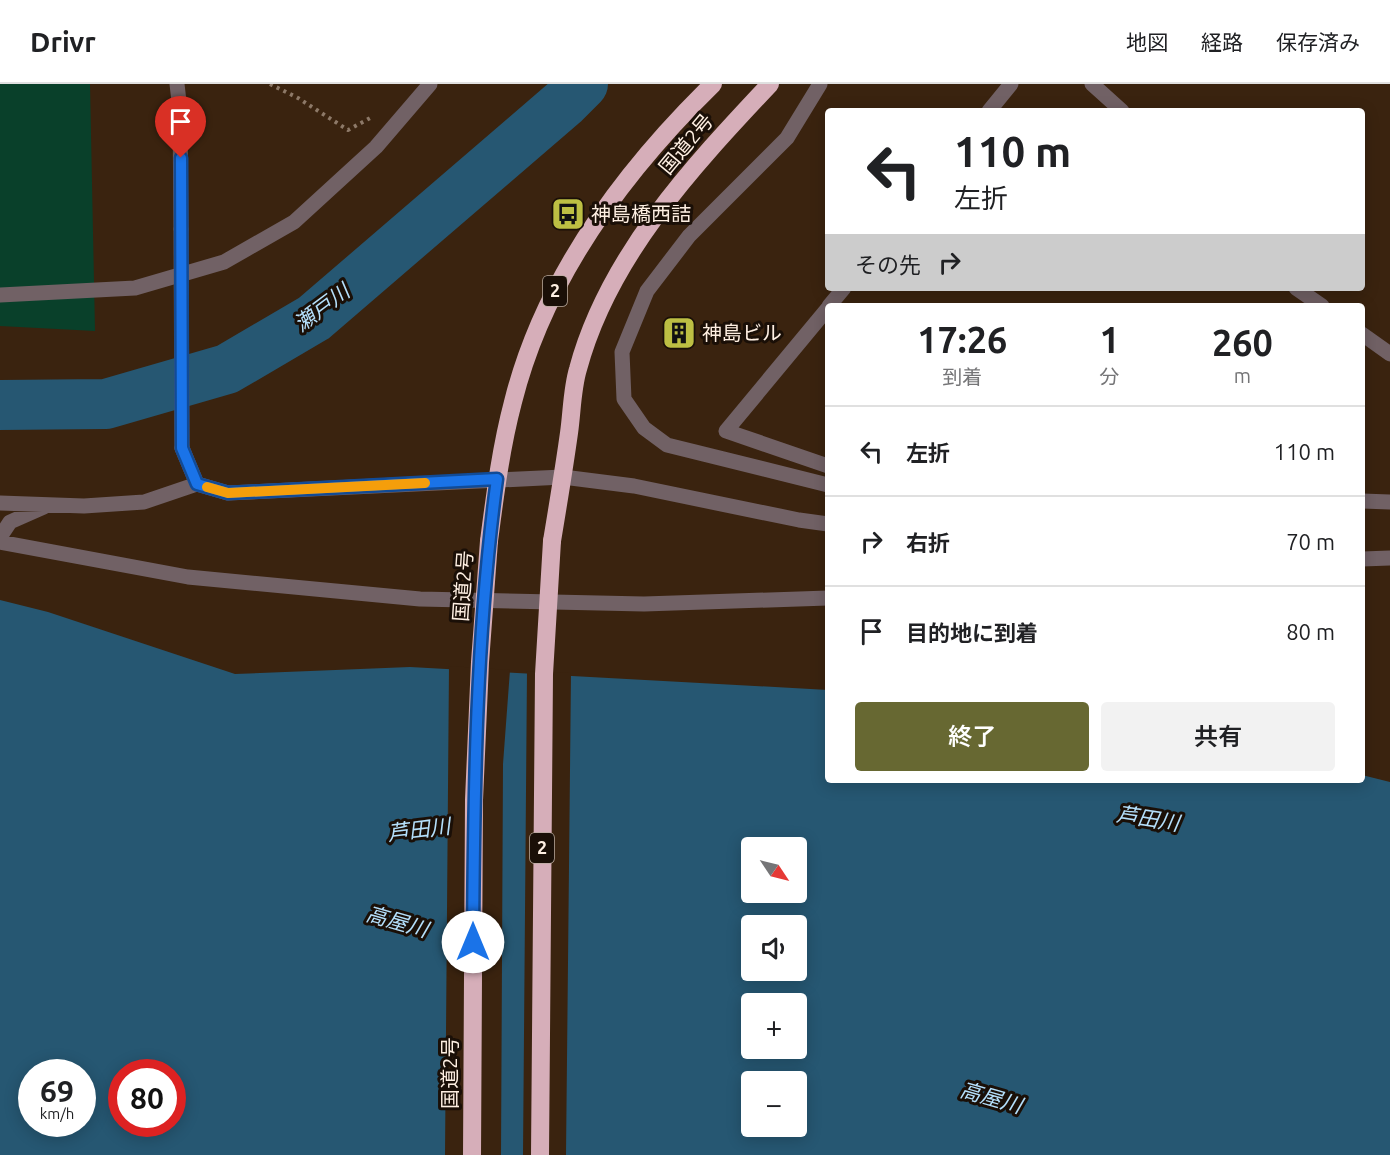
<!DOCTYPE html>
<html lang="ja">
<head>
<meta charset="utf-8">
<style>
	body { margin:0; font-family:Ubuntu,"Noto Sans JP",sans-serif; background:#f2f2f2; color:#202124; height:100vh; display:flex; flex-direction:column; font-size:22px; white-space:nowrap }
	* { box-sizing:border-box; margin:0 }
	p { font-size:20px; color:#757577 }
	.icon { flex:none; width:33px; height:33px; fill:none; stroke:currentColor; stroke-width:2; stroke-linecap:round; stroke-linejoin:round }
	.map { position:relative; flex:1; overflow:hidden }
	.panel { position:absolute; left:825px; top:219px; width:540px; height:480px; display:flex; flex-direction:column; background:#fff; border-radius:6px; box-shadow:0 3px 15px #0003 }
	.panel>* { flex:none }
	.hud { position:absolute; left:825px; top:24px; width:540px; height:183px; border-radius:6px; box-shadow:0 3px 15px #0003; background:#fff; color:#202124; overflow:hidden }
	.needle { width:39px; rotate:125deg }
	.fabs { position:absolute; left:741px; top:753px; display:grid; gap:12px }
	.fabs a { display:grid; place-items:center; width:66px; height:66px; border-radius:6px; background:#fff; box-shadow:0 3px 15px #0003; font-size:30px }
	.speed { position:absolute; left:18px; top:975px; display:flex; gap:12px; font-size:30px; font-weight:700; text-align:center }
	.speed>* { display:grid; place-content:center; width:78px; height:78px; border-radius:50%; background:#fff; box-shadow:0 3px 15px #0003; line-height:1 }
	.speed small { font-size:15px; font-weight:400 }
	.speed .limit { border:9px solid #d22; background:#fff; color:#111 }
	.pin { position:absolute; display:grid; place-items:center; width:51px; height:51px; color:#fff; margin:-62px -26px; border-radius:50% 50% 50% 0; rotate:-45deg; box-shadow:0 0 6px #0007 }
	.pin .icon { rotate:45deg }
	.me { position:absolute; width:66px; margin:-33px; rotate:0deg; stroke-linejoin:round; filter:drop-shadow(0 0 4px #0008) }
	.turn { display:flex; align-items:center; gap:21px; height:126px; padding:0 30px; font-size:27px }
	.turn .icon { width:78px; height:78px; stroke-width:2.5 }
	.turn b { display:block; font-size:42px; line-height:51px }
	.then { display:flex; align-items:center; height:57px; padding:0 30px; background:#0003; gap:12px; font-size:22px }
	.eta { display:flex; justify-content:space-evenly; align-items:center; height:102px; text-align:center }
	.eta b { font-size:36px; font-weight:600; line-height:42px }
	.cta { display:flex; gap:12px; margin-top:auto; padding:12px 30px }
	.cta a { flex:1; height:69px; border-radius:6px; background:#676832; color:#fff; font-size:24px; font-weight:600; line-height:69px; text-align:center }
	.cta a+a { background:#f2f2f2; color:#202124 }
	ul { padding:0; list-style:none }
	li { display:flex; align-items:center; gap:18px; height:90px; padding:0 30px; border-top:2px solid #e0e0e0 }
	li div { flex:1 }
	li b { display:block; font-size:22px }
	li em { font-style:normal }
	header { display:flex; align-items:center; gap:36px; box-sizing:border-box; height:84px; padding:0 30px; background:#fff; border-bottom:2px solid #e0e0e0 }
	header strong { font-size:28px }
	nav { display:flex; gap:33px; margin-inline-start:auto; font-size:21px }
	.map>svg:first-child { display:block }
	.green { fill:#09402a }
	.water { fill:#265772; fill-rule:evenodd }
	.pier { fill:#3a230f }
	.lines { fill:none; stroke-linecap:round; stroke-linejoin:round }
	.river { stroke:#265772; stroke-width:50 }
	.path { stroke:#8d7968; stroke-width:4; stroke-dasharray:3 4.5; stroke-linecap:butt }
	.minor { stroke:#716165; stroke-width:15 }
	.highway { stroke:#d6aeb9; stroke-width:18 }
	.minor-bridge { stroke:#716165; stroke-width:15 }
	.highway-bridge { stroke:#d6aeb9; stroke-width:18 }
	.route-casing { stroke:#114b97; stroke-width:15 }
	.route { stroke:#1a73e8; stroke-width:10 }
	.slow { stroke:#f59e0b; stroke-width:10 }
	.labels { text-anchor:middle; stroke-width:6; stroke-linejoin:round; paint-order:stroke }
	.shield { fill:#1a0f07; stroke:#baaca0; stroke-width:1.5 }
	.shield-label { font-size:18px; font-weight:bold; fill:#feefe2 }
	.street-label { font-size:20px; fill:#feefe2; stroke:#1a0f07 }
	.poi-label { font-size:20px; fill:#feefe2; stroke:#1a0f07; text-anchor:start }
	.water-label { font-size:21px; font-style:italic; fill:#b5e0fc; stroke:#1a0f07 }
</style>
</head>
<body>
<header>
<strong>Drivr</strong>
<nav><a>地図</a><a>経路</a><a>保存済み</a></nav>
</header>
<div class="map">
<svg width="1390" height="1071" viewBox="0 0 1390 1071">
	<rect width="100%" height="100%" fill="#3a230f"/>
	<path class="green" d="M0 0H90L95 247 0 242Z"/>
	<path class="water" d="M0 516 48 528 235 590 410 583 828 606V696H1362V691L1390 698V1071H0ZM752 764H796V808H752ZM752 842H796V886H752ZM752 920H796V964H752ZM32 988H82V1040H32ZM122 988H172V1040H122ZM752 998H796V1042H752Z"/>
	<path class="pier" d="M449 582 510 586 503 680 501 1071H445Z
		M527 587 571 589 566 1071H523Z"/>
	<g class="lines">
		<path class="river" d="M0 321 106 320 227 285 314 234 564 19 583 0"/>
		<path class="path" d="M270 0 298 14 348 46 372 33"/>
		<path class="minor" d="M177 0 180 26 181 145
			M820 0 787 54 689 152 647 207 622 268 624 315 644 344 667 361 828 401
			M1092 0 1122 27
			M989 27 1011 0
			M1296 204 1322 222
			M0 211 135 204 224 178 294 138 376 63 430 0
			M829 222 844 204
			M828 224 726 347 828 382
			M1362 250 1390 270
			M182 364 197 400 228 409 563 393 634 402 799 436 828 440
			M1362 417 1390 418
			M0 419 84 422 144 418 197 400
			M0 453 10 438 44 423
			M0 458 188 493 420 515 644 520 828 514
			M1362 475 1390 474"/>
		<path class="highway" d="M489 457C495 411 501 363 513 318 544 194 623 88 713 0
			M552 457C558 421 564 385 569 349 572 328 572 305 578 285 608 173 692 83 770 0"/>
		<path class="minor-bridge" d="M181 145 182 364"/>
		<path class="highway-bridge" d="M472 1071 474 716 480 578 489 457
			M540 1071 544 590 552 457"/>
	</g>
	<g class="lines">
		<g class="route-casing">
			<path id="route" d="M181 74 182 364 197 400 228 409 497 395C476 549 474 704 473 858"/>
		</g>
		<use href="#route" class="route"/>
		<path class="slow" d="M207 403 228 409 425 399"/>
	</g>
	<defs>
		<g id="bus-square" transform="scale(1.725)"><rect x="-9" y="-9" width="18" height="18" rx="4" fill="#bdbf43" stroke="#1a0f07"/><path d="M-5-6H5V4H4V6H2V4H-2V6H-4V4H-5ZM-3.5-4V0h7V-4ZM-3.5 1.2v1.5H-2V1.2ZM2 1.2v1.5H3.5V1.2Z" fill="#111"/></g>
		<g id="building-square" transform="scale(1.725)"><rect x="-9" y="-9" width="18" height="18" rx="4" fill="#bdbf43" stroke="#1a0f07"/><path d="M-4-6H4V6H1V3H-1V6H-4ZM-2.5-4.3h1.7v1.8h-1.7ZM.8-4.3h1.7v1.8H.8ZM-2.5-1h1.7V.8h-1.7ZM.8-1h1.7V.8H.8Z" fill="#111"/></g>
	</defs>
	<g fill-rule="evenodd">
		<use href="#bus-square" x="568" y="130"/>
		<use href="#building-square" x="679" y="249"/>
	</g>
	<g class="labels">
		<g class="shield">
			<rect x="543" y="192" width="24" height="30" rx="4.5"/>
			<rect x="530" y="749" width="24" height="30" rx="4.5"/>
		</g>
		<g class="shield-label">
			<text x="555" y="213">2</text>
			<text x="542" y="770">2</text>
		</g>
		<g class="street-label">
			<text transform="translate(686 60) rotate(-50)" y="7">国道2号</text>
			<text transform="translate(463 502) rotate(-86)" y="7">国道2号</text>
			<text transform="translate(450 989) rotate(-90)" y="7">国道2号</text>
		</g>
		<g class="poi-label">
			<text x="591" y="137">神島橋西詰</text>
			<text x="702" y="256">神島ビル</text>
		</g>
		<g class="water-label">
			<text transform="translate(322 224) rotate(-37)" y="7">瀬戸川</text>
			<text transform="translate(1148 735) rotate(9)" y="7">芦田川</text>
			<text transform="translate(419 746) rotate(-7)" y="7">芦田川</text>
			<text transform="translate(397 838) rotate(16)" y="7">高屋川</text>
			<text transform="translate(991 1014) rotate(16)" y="7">高屋川</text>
		</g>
	</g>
</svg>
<div class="fabs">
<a><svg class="needle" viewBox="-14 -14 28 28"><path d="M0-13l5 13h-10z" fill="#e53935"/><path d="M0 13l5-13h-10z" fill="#757577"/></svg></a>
<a><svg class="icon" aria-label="sound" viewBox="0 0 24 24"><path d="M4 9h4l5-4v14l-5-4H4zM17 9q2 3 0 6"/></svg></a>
<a>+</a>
<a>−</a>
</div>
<div class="speed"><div>69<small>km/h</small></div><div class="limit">80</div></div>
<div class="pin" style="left:181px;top:74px;background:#d93025"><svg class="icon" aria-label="arrive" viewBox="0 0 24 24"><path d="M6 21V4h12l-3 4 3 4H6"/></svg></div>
<svg class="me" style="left:473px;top:858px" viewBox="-20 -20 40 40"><circle r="19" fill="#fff"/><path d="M0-13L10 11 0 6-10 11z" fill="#1a73e8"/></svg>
<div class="hud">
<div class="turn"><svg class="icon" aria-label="left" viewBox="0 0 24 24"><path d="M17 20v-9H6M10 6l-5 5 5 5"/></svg><div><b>110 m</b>左折</div></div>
<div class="then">その先<svg class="icon" aria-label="right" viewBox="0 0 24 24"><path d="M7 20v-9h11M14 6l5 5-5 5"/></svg></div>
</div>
<section class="panel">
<div class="eta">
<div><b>17:26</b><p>到着</p></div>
<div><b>1</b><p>分</p></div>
<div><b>260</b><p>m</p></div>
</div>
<ul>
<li><svg class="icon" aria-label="left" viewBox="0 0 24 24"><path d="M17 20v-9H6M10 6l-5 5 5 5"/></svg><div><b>左折</b></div><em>110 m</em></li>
<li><svg class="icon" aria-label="right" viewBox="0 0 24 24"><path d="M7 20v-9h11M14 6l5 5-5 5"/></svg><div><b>右折</b></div><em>70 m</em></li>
<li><svg class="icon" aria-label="arrive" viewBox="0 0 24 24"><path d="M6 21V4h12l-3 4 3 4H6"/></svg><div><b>目的地に到着</b></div><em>80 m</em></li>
</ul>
<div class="cta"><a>終了</a><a>共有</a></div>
</section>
</div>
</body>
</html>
